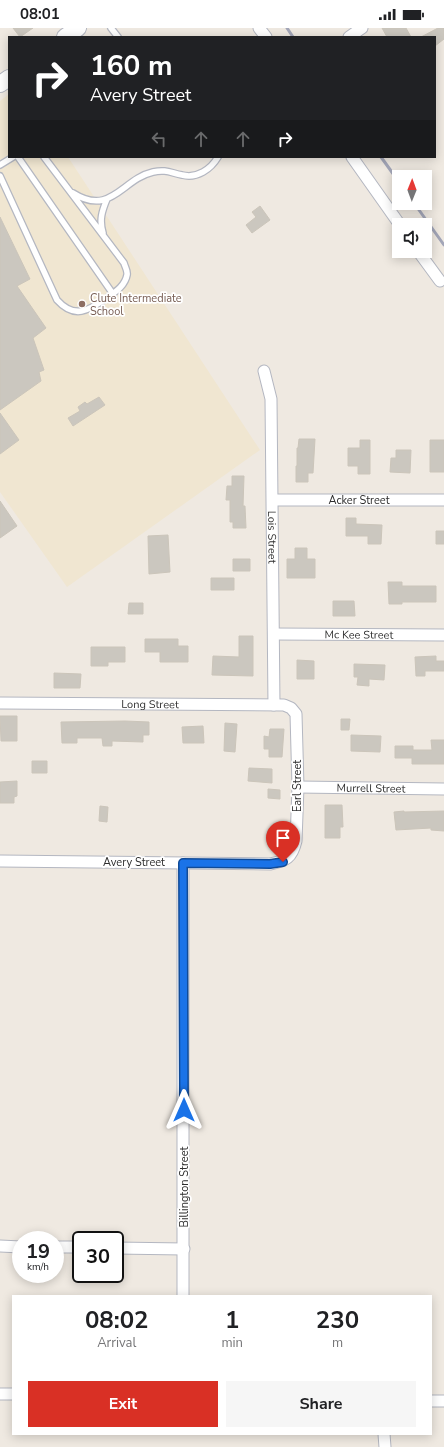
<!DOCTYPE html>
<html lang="en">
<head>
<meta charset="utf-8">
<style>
	body { margin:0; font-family:"Nunito Sans",sans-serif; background:#f6f6f6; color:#202124; height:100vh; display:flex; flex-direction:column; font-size:15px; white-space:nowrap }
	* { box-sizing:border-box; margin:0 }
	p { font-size:13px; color:#757577 }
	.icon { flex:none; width:22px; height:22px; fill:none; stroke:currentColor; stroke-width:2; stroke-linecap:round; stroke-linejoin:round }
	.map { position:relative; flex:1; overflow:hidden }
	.panel { position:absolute; left:12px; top:1267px; width:420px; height:140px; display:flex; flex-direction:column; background:#fff; border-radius:0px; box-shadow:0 2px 10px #0003 }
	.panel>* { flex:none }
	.top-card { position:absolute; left:8px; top:8px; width:428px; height:122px; border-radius:0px; box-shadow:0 2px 10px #0003; background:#202124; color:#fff; overflow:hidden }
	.needle { width:26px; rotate:1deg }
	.fabs { position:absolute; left:392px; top:142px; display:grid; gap:8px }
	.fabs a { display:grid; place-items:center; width:40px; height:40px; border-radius:0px; background:#fff; box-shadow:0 2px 10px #0003; font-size:20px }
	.speed { position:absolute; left:12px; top:1203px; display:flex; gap:8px; font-size:20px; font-weight:700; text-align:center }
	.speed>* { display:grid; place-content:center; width:52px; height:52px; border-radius:50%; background:#fff; box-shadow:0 2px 10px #0003; line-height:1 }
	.speed small { font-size:10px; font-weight:400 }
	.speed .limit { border:2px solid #111; border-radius:6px; background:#fff; color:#111 }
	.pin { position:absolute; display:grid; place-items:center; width:34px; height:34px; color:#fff; margin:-41px -17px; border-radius:50% 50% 50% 0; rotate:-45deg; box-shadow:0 0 4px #0007 }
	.pin .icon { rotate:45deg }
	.me { position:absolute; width:44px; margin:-22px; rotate:0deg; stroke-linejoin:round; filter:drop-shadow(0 0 3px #0008) }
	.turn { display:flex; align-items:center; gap:14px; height:84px; padding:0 16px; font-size:18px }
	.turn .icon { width:52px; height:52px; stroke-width:2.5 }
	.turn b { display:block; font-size:28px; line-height:34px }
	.lanes { display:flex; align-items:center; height:38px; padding:0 16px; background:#0003; justify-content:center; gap:20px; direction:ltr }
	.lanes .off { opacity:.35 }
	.eta { display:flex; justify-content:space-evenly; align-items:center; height:68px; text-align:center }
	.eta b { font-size:24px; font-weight:700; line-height:28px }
	.cta { display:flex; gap:8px; margin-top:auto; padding:8px 16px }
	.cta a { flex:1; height:46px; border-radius:0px; background:#d93025; color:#fff; font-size:16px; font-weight:700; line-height:46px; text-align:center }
	.cta a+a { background:#f6f6f6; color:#202124 }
	.status { display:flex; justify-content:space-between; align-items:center; height:28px; padding:0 20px; background:#fff; direction:ltr }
	.status svg { height:11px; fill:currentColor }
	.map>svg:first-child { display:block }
	.education { fill:#f0e6d1 }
	.building { fill:#cbc7bf; stroke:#cbc5ba }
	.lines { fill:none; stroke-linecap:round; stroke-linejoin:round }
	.service-casing { stroke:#b4b7c1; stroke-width:8 }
	.minor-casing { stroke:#b4b7c1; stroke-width:13 }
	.secondary-casing { stroke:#b4b7c1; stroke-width:18 }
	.service { stroke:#fff; stroke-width:5.5 }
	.minor { stroke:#fff; stroke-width:11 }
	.secondary { stroke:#fff; stroke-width:16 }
	.rail { stroke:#a3a6b8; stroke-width:3 }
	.route-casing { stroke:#114b97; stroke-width:10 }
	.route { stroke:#1a73e8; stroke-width:7 }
	.education-dot { fill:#8d6e63; stroke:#fff; stroke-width:1.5 }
	.labels { text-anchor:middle; stroke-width:3.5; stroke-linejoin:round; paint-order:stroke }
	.education-label { font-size:11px; fill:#785e54; stroke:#fff; text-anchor:start }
	.street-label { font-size:11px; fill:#2e2e2e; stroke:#fff }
</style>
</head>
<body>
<div class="status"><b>08:01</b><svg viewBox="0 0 49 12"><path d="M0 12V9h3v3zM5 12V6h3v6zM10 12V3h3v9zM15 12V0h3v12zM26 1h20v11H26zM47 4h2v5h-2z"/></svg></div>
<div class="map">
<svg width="444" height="1419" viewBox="0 0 444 1419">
	<rect width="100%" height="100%" fill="#efe9e1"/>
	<path class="education" d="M9 66V129H68L260 422 67 559 0 464V73Z"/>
	<path class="building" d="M13 0H33L20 9Z
		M382 0H406L411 9H387Z
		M438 0H444V11L435 18V9H421Z
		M260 178 270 192 252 205 246 197 256 189 252 184Z
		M0 189 30 251 17 258 46 300 33 310 44 342 39 344 41 353 0 382Z
		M99 369 105 377 73 398 68 390 80 383 78 379 85 374 87 376Z
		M0 385 19 412 0 426Z
		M299 411H315L313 445H308V454H296V438H297V420H298Z
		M360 412H370V446H358V438H348V420H360Z
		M430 412H444V444H430Z
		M396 422H411L410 445 390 444 391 430H396Z
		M232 448H244L243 478H245L246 500H233V494H230V472H226L227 458H232Z
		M0 473 17 498 0 510Z
		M346 490H356V496L382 497 381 516H368V508H346Z
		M436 503H444V516H436Z
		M168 507 170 544 149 546 148 508Z
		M295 520H307V531H315V550H287V531H295Z
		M233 531H250V543H233Z
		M211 550H234V562H211Z
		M388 554H402V558H436V574H402V576H389Z
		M333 573H354L355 588H333Z
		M129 575H143V586H128Z
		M239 608H253V648L212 647 213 628 239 629Z
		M145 611H178V618H188V634H160V624H145Z
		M91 619H125V634H108V638H91Z
		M436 628V633H444V643H425V648H416L415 629Z
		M297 632 314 633V651H297Z
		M354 636 385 637 384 652 369 651V658L357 657 358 649H354Z
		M54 645 81 646 80 660H54Z
		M0 688H17V713H1Z
		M341 691H350L349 702H341Z
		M125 693 149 694V707H143V714L112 713V718H103L102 710H77V715H62L61 694Z
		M225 695 237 696 235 724 224 723Z
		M203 698 204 715H183L182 699Z
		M270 701H284L282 729H269V721H264V708L269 709Z
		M351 707 381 708 380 724 351 723Z
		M431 712H444V736H412V730H395V718H413V722H432Z
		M32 733H47V745H32Z
		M249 740 272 741V755L248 753Z
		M17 753V768L14 769V775H0V754Z
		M268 761 280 762V771L268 770Z
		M325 777H342L343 799H340V810H325Z
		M100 778 108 779 107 794 99 793Z
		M404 783V784L444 783V803L431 802V800L396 802 394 784Z"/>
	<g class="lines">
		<g class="service-casing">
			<path id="service" d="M111 0 118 9
				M18 129 113 266
				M0 137 13 129
				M0 148 57 272C75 292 89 282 107 270 115 264 125 258 127 247 128 243 125 239 124 235L44 129
				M73 165C111 189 122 151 153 144 166 141 171 145 182 147 197 151 211 141 218 129
				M103 205C99 192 102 183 107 171"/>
		</g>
		<g class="minor-casing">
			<g id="minor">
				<path d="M259 0 266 9"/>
				<path d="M349 9 362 0"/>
				<path d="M352 129 400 197"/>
				<path d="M418 223 440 253"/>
				<path id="s1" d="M264 343 271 371 274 677"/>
				<path id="s2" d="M273 472H444"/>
				<path id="s3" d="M274 606 444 607"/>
				<path id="s4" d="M0 675 284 677 291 680 296 686 298 759 296 813C292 830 286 833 270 836L0 833"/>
				<path id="s5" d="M298 759 444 761"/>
				<path d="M183 835V1268"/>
				<path d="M0 1218 21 1219"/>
				<path d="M55 1219H81"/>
				<path d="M115 1220 184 1221"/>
				<path d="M0 1366H13"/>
				<path d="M431 1373H444"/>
				<path d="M384 1406 385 1419"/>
			</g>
		</g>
		<g class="secondary-casing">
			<path id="secondary" d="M65 9 78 0
				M0 56 9 50"/>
		</g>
		<use href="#service" class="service"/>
		<use href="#minor" class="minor"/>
		<use href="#secondary" class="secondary"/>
		<path class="rail" d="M287 0 293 9
			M381 129 399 154
			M414 175 444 217"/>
	</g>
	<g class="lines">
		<g class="route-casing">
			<path id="route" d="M184 1082 183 835 270 836 283 834"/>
		</g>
		<use href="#route" class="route"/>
	</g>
	<circle class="education-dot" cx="82" cy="276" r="4"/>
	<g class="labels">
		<g class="education-label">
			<text x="90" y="274">Clute Intermediate<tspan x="90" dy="13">School</tspan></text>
		</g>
		<g class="street-label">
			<text dy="4" stroke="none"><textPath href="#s2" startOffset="86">Acker Street</textPath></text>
			<text dy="4" stroke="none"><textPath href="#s1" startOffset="167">Lois Street</textPath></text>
			<text dy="4" stroke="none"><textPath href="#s3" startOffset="85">Mc Kee Street</textPath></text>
			<text dy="4" stroke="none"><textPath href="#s4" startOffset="150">Long Street</textPath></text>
			<text transform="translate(297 758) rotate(-90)" y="4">Earl Street</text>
			<text dy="4" stroke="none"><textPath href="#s5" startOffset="73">Murrell Street</textPath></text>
			<text x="134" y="838">Avery Street</text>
			<text transform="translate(184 1159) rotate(-90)" y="4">Billington Street</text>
		</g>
	</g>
</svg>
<div class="fabs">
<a><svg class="needle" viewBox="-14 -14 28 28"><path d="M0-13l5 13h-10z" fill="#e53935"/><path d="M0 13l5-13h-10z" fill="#757577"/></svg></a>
<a><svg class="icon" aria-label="sound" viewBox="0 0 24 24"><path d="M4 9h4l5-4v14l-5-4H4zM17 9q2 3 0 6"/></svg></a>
</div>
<div class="speed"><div>19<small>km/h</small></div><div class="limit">30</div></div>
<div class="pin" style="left:283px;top:834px;background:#d93025"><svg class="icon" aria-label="arrive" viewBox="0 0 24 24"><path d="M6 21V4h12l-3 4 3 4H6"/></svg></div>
<svg class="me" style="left:184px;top:1082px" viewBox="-20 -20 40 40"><path d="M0-17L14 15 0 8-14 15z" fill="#1a73e8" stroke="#fff" stroke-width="4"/></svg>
<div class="top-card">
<div class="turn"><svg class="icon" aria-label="right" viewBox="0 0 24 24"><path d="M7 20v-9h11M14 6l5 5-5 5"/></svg><div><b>160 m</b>Avery Street</div></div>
<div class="lanes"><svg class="icon off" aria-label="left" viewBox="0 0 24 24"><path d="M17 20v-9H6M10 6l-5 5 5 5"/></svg><svg class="icon off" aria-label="ahead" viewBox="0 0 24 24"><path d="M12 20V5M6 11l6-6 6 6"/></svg><svg class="icon off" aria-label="ahead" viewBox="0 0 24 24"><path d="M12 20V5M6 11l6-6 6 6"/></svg><svg class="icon" aria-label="right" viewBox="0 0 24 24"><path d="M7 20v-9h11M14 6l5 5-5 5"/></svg></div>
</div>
<section class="panel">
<div class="eta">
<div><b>08:02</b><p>Arrival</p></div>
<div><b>1</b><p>min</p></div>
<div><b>230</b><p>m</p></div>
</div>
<div class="cta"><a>Exit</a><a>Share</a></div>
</section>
</div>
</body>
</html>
